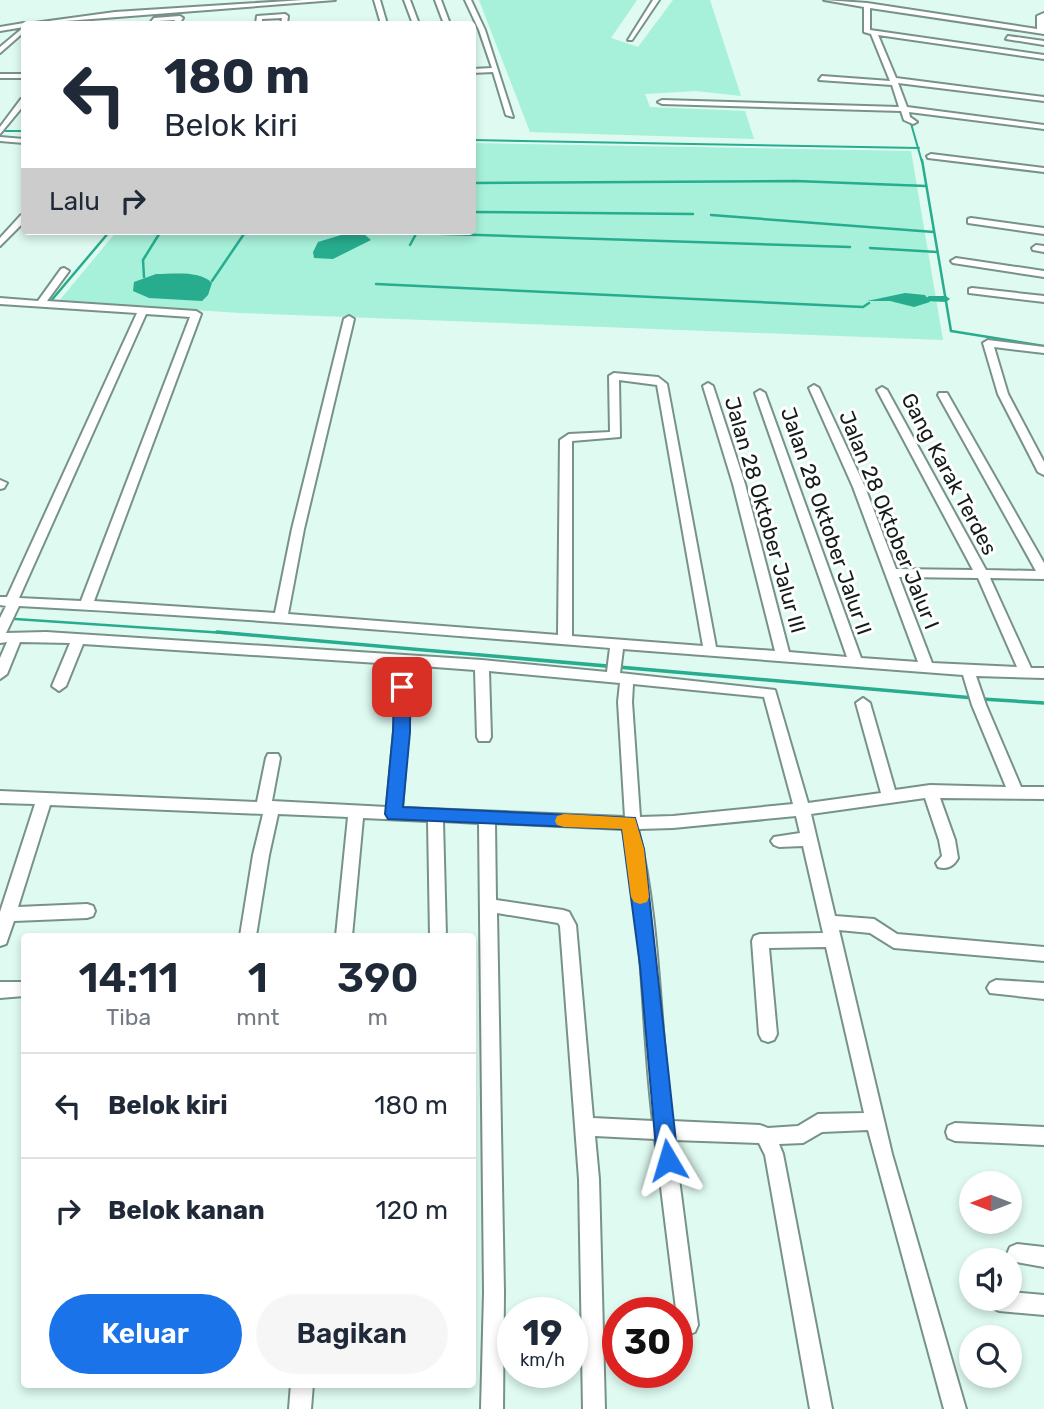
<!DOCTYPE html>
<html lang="id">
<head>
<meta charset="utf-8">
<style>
	body { margin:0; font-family:Rubik,sans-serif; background:#f6f6f7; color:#1f2937; height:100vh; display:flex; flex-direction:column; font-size:26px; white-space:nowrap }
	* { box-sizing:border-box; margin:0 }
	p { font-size:23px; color:#747a83 }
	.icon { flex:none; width:38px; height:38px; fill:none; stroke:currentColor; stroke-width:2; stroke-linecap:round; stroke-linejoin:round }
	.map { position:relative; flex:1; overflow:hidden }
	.details { position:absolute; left:21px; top:933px; width:455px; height:455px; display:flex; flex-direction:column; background:#fff; border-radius:7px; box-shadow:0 4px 10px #0003 }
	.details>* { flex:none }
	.hud { position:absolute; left:21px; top:21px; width:455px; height:214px; border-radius:7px; box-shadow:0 4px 10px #0003; background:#fff; color:#1f2937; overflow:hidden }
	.needle { width:46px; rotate:270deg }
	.fabs { position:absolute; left:959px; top:1171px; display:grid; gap:14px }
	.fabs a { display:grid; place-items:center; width:63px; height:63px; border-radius:50%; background:#fff; box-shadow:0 4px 10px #0003; font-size:35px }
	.speed { position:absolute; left:497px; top:1297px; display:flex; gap:14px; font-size:35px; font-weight:700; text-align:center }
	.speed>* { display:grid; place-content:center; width:91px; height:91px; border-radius:50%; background:#fff; box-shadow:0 4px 10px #0003; line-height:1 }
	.speed small { font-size:18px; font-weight:400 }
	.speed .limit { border:10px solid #d22; background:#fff; color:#111 }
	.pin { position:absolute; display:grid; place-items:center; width:60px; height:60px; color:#fff; margin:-30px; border-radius:14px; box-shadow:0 4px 10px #0006 }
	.me { position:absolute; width:77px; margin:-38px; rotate:353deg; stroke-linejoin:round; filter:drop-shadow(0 0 5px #0008) }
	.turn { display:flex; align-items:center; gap:24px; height:147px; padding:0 28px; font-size:32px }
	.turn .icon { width:91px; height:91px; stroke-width:2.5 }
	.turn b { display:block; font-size:49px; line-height:60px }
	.then { display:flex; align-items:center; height:66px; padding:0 28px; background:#0003; gap:14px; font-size:26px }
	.eta { display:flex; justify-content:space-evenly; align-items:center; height:119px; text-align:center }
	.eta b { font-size:42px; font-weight:600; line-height:49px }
	.cta { display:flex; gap:14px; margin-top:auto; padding:14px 28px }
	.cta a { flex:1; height:80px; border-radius:42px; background:#1a73e8; color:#fff; font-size:28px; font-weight:600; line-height:80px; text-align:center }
	.cta a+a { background:#f6f6f7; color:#1f2937 }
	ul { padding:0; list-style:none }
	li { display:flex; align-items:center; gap:21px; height:105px; padding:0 28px; border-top:2px solid #e0e1e3 }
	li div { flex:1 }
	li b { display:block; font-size:26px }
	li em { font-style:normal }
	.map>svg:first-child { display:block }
	.green { fill:#a7f0d9 }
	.water { fill:#27ac8e }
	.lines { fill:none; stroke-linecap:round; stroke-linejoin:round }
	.stream-far2 { stroke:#27ac8e; stroke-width:2 }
	.stream-far1 { stroke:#27ac8e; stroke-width:2.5 }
	.stream { stroke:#27ac8e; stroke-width:3.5 }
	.canal { fill:#27ac8e; fill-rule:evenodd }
	.minor-casing { stroke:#789289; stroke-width:4 }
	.minor { fill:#fff; fill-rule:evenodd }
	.route { fill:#1a73e8; stroke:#114b97; stroke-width:2 }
	.slow { fill:#f59e0b }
	.labels { text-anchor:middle; stroke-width:6; stroke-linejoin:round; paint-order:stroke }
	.street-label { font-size:21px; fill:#121c19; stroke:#fff }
</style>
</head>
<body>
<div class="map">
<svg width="1044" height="1409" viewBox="0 0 1044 1409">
	<rect width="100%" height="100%" fill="#defaf1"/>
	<path class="green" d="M479 0H637L611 38 638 47 673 0H710L741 96 696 91 645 94 650 107 745 111 754 139 530 132Z
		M473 143 911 151 943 340 240 313 59 301 117 231H472Z"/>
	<path class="water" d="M351 232 364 234 371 240 333 259 314 258 313 252 318 242Z
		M156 274C173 274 200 270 212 283L208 295 202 301 149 298 133 291 134 282Z
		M905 293 925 295 930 302 914 307 890 301H867Z"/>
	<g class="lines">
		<path class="stream-far2" d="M837 0 855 2
			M1012 25 1044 30
			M880 39 889 61
			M910 120 922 162
			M5 131H24
			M472 140 919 148"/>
		<path class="stream-far1" d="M922 160 951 331 1044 346
			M472 183 796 181 926 186
			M472 212 693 214
			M711 215 934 232
			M416 233 850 247
			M410 245 416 234
			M870 248 937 252
			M144 277 143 260 161 231
			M212 281 246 231
			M376 284 863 307 869 303
			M50 302 110 231
			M0 618 240 634"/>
		<path class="stream" d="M217 632 974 698
			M982 699 1044 703"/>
		<path class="canal" d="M929 296H946L950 299 946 302 926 301 925 299Z"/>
		<g class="minor-casing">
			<path id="minor" d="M303 0H335L27 24 115 12Z
				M374 0H380L387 24H381Z
				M404 0H410L419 24H413Z
				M435 0H441L450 24H444Z
				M465 0H471L485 30 513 117 506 115 493 72 472 73V69L492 68 479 30Z
				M653 0H659L632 40H628Z
				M824 0 867 3 1037 29V16L1044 13V34L870 8V30L1044 55V59L878 35 896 78 1044 97V101L898 83 907 107 1044 125V129L909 112 910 117 917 122 913 124 904 120 901 111 662 104 658 102 662 100 899 107 892 85 819 80 822 76 890 81 871 34 864 32V7Z
				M285 14 288 16 287 24H281L282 18 262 19V24H256L257 16Z
				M180 16 183 18 179 24H173L175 20 158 21 155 24H149L154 18Z
				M24 23 27 24 24 27 0 31V27Z
				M24 27V32L0 53V47Z
				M1008 36 1044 41V45L1006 39Z
				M0 74H24V78H0Z
				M21 99H24V105L0 134V127Z
				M0 137 24 139V143L0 141Z
				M931 154 1044 168V172L928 158 927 156Z
				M21 215H24V222L0 246V238Z
				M971 218 1044 228V234L968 223V219Z
				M1036 245 1044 246V252L1033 250 1032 248Z
				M956 258 1044 271V277L953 263 951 261Z
				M64 268 69 271 47 301 196 311 201 314 94 601 275 613 292 529 344 319 349 316 354 319 304 529 288 614 558 635 560 440 569 434 610 432 609 376 614 373 658 377 667 384 716 647 775 651 733 484 703 386 708 383 713 386 745 484 789 652 847 657 755 393 760 390 765 393 861 658 918 662 853 487 809 388 814 385 819 388 865 487 896 569 973 570 877 390 882 387 887 390 986 570 1036 571 938 395 939 393H947L1044 563V579L990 578 1031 668H1044V678L976 676 986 705 1021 787H1044V799L940 798 955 840 958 858C954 866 947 870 938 867L936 863 942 856 939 840 925 798 811 814 835 916 874 919 897 934 1044 947V961L894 948 870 933 839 930 892 1154 966 1409H944L868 1130 822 1132 803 1143 779 1144 783 1154 832 1409H810L765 1155 759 1143 674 1140 698 1325 695 1332 688 1335 681 1332 678 1325 655 1139 595 1136 599 1179 605 1409H583L579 1179 560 926 558 923 497 913 504 1292 503 1409H481L484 1292 479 823 443 821 446 936H430L428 821 363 818 352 936H336L348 817 278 814 269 855 256 936H240L253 855 263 814 50 805 18 907 87 904 93 906 95 911 93 916 87 918 14 921 6 944 0 946V912L35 804 0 803V791L257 802 266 758 268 754H278L280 758 272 801 387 807 396 709 394 664 83 644 66 686 59 691 52 686 70 643 20 642 7 674 0 679V658L7 642 0 643V618L6 606 0 605V597H7L137 313 0 304V298L38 301 61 269ZM146 314 190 317 81 601 19 598ZM619 380 657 385 703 646 572 636V441L620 437ZM899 577 978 578 1017 667 932 663ZM19 606C215 616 412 632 610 648L607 672 482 660 46 632 6 633ZM623 649 963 675 972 705 1006 787 930 785 895 790 870 703 863 698 856 703 881 793 808 803 775 690 620 673ZM408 665 475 670 477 737 479 741H489L491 737 489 671 620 683 618 702 625 817 402 808 410 709ZM633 684 764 697 793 804 673 816 640 817 632 702ZM796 816 800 833 774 837 771 841 774 845 779 847 803 846 823 933 760 934 754 936 752 941 759 1034 762 1040 768 1042 774 1040 777 1034 769 948 826 947 864 1113 818 1114 798 1126 768 1128 760 1125 672 1121C659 1025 661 924 638 829L673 828ZM495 823 623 829C644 924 641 1024 653 1121L593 1118 576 925 569 912 563 910 496 900Z
				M972 288 1044 296V302L969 293V289Z
				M988 340 1044 347V353L994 347 1008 394 1044 462V475L1038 472 998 394 983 343Z
				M0 480 7 483 4 488 0 489Z
				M996 980 1044 983V999L990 993 987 988 990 983Z
				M0 982H24V996L0 998Z
				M955 1123 1044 1127V1145L955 1141 948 1138 946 1132 948 1126Z
				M1017 1244 1044 1247V1267L1010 1261 1007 1254 1010 1247Z
				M1010 1292 1044 1295V1315L999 1311 992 1308 990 1298H1010Z
				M291 1384H313L311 1409H289Z"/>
		</g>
		<use href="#minor" class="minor"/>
	</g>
	<path class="route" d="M402 681 410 687V732L403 807 635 818 644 849 678 1160 675 1167 668 1170 660 1167 657 1160 640 966 622 829 388 819 385 814 393 732 394 687Z"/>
	<path class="slow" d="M564 814 635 818 644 849 649 897 647 902 640 904 634 902 631 897 622 829 564 827 557 825 555 821 557 816Z"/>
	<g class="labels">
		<g class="street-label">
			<text transform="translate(949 474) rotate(62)" y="7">Gang Karak Terdes</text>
			<text transform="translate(765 515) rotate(74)" y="7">Jalan 28 Oktober Jalur III</text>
			<text transform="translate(889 520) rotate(68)" y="7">Jalan 28 Oktober Jalur I</text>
			<text transform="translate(826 521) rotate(71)" y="7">Jalan 28 Oktober Jalur II</text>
		</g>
	</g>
</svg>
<div class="fabs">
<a><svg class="needle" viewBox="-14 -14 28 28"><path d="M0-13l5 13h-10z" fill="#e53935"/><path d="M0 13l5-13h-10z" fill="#747a83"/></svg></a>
<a><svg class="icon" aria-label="sound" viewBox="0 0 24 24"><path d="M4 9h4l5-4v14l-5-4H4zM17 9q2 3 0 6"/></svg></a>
<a><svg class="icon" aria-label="search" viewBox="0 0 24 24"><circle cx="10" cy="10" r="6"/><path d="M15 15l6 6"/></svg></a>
</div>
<div class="speed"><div>19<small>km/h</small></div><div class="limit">30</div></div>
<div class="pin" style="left:402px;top:687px;background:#d93025"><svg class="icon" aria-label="arrive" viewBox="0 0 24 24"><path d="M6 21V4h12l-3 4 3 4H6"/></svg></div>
<svg class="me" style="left:668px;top:1160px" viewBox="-20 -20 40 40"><path d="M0-17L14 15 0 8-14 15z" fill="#1a73e8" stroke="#fff" stroke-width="4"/></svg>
<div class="hud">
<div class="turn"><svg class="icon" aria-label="left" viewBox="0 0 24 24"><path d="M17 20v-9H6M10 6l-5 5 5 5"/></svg><div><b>180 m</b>Belok kiri</div></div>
<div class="then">Lalu<svg class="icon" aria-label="right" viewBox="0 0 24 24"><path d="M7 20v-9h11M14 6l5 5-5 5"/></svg></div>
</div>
<section class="details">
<div class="eta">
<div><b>14:11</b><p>Tiba</p></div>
<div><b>1</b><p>mnt</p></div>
<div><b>390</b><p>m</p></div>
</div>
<ul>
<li><svg class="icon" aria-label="left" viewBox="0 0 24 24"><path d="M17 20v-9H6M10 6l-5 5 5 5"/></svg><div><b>Belok kiri</b></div><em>180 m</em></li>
<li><svg class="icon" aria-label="right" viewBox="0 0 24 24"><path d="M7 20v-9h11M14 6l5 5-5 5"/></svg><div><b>Belok kanan</b></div><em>120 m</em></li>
</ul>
<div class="cta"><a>Keluar</a><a>Bagikan</a></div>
</section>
</div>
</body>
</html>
